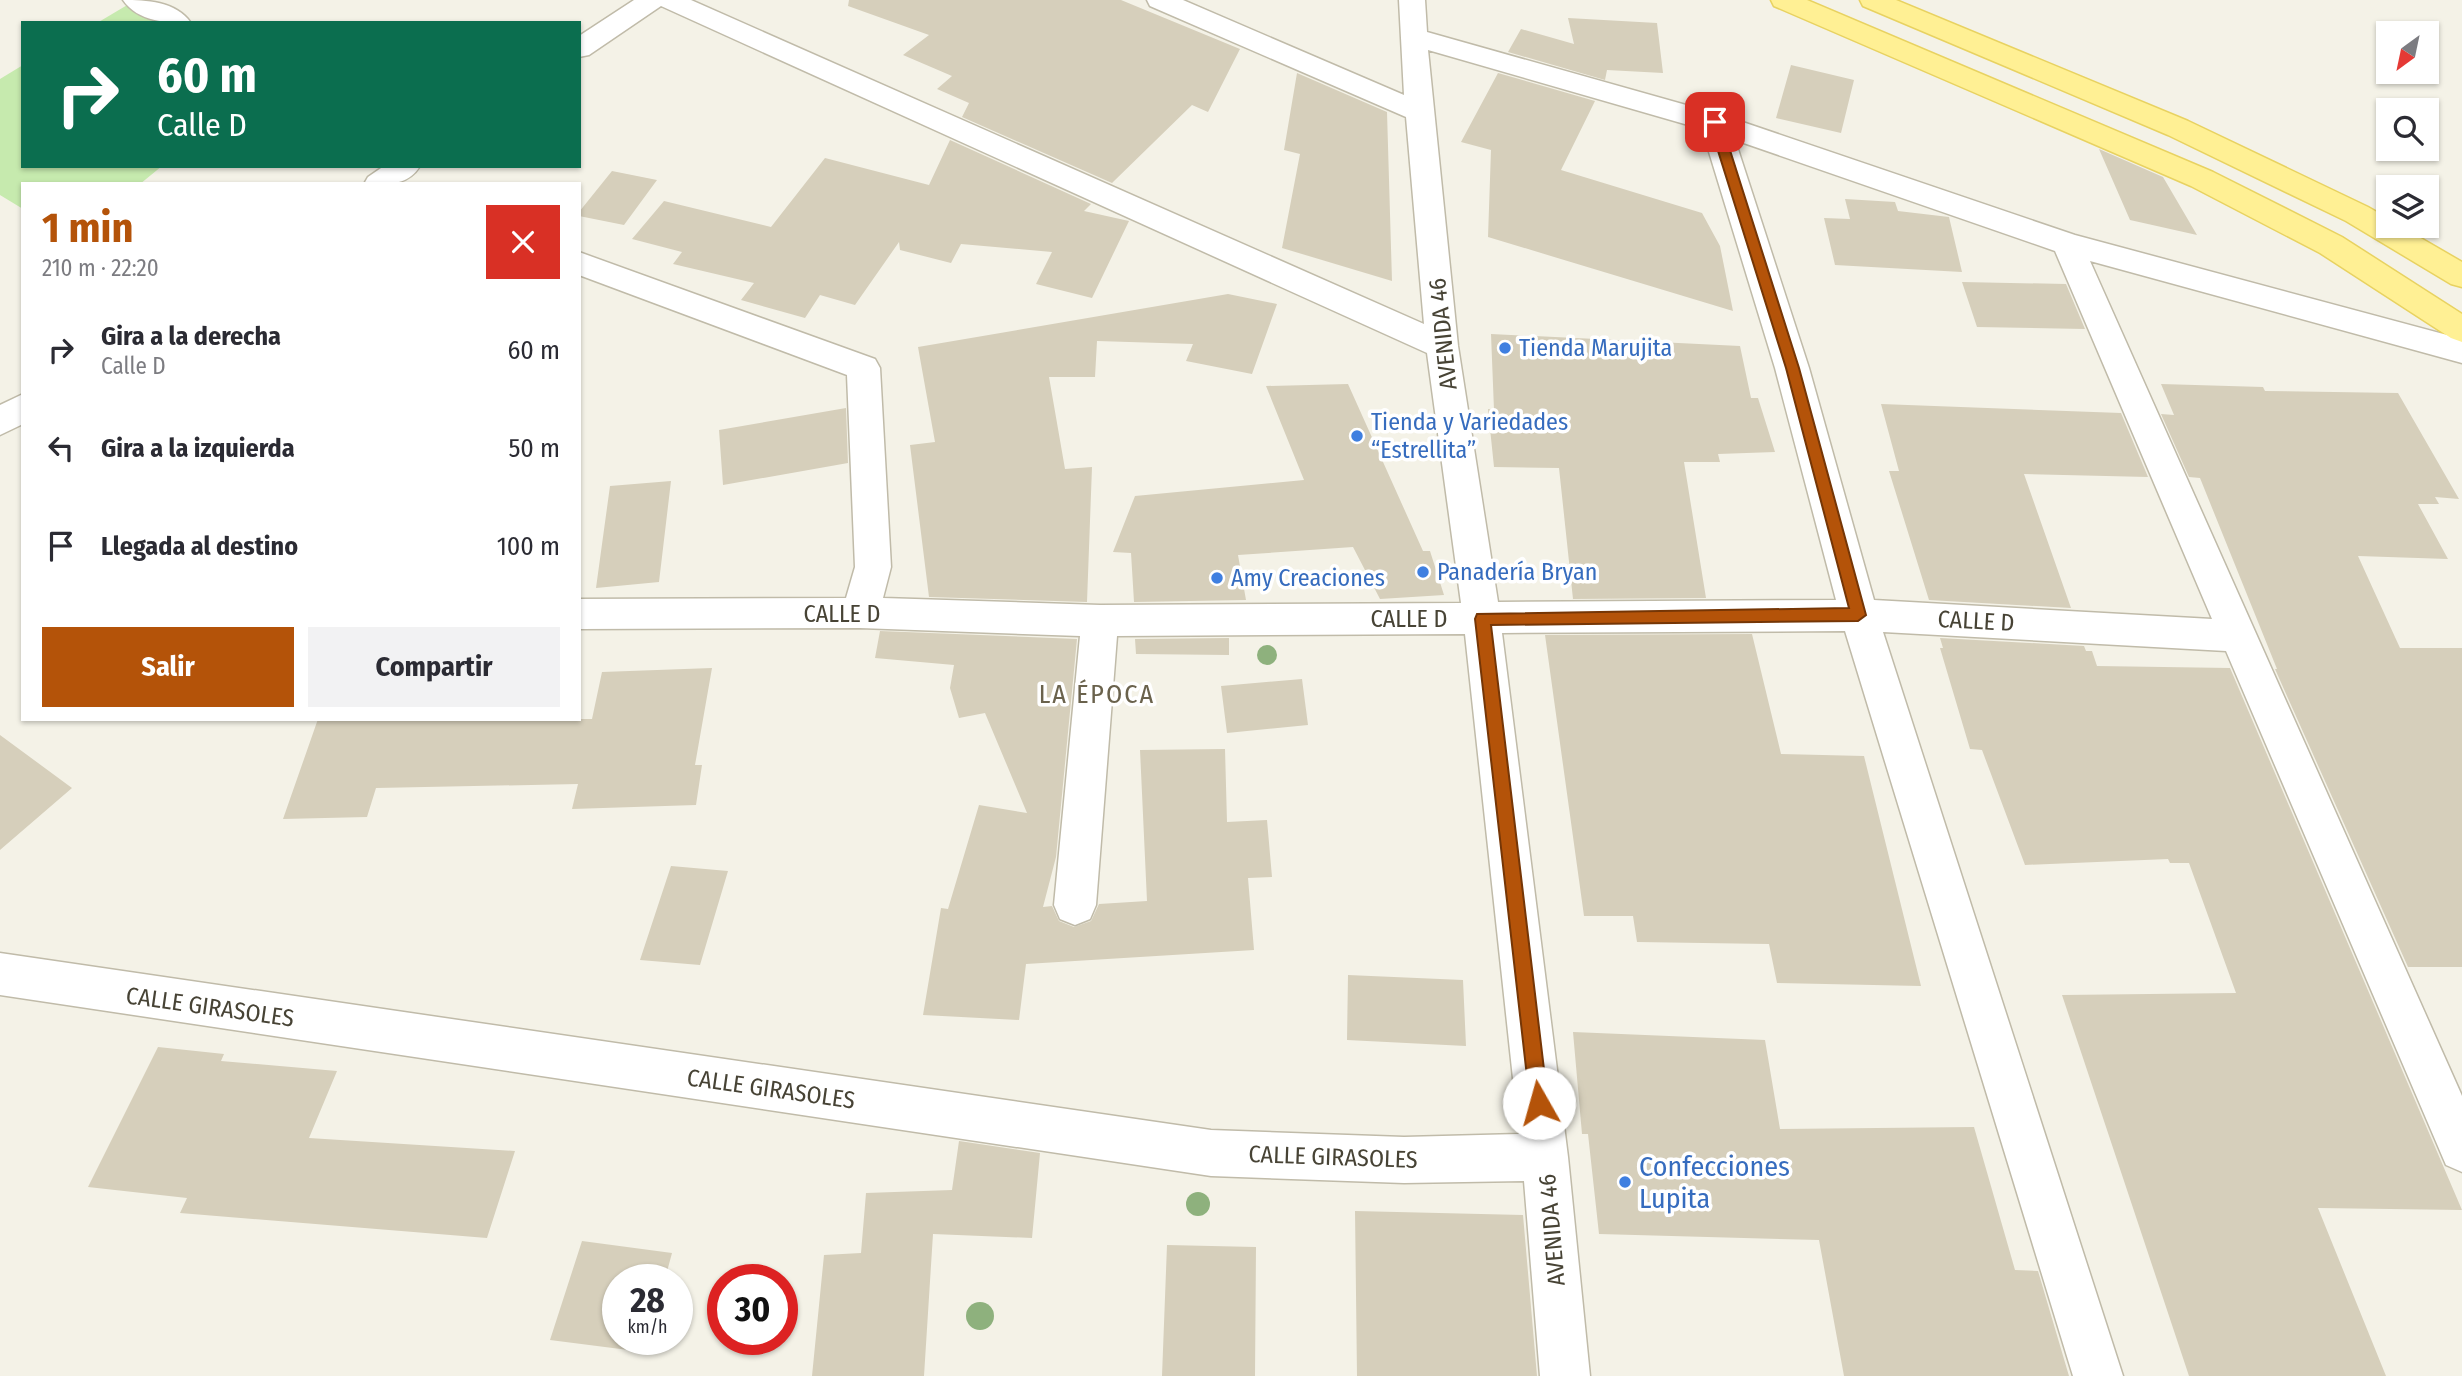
<!DOCTYPE html>
<html lang="es">
<head>
<meta charset="utf-8">
<style>
	body { margin:0; font-family:"Fira Sans Condensed",sans-serif; background:#f2f2f3; color:#2b2b33; height:100vh; display:flex; flex-direction:column; font-size:26px; white-space:nowrap }
	* { box-sizing:border-box; margin:0 }
	p { font-size:23px; color:#7c7c81 }
	.icon { flex:none; width:38px; height:38px; fill:none; stroke:currentColor; stroke-width:2; stroke-linecap:round; stroke-linejoin:round }
	.map { position:relative; flex:1; overflow:hidden }
	.side { position:absolute; left:21px; top:182px; width:560px; height:539px; display:flex; flex-direction:column; background:#fff; border-radius:0px; box-shadow:0 2px 5px #0004 }
	.side>* { flex:none }
	.guide { position:absolute; left:21px; top:21px; width:560px; height:147px; border-radius:0px; box-shadow:0 2px 5px #0004; background:#0b6e4f; color:#fff; overflow:hidden }
	.needle { width:46px; rotate:213deg }
	.buttons { position:absolute; left:2376px; top:21px; display:grid; gap:14px }
	.buttons a { display:grid; place-items:center; width:63px; height:63px; border-radius:0px; background:#fff; box-shadow:0 2px 5px #0004; font-size:35px }
	.speed { position:absolute; left:602px; top:1264px; display:flex; gap:14px; font-size:35px; font-weight:700; text-align:center }
	.speed>* { display:grid; place-content:center; width:91px; height:91px; border-radius:50%; background:#fff; box-shadow:0 2px 5px #0004; line-height:1 }
	.speed small { font-size:18px; font-weight:400 }
	.speed .limit { border:10px solid #d22; background:#fff; color:#111 }
	.pin { position:absolute; display:grid; place-items:center; width:60px; height:60px; color:#fff; margin:-30px; border-radius:14px; box-shadow:0 4px 10px #0006 }
	.me { position:absolute; width:77px; margin:-38px; rotate:353deg; stroke-linejoin:round; filter:drop-shadow(0 0 5px #0008) }
	.turn { display:flex; align-items:center; gap:24px; height:147px; padding:0 21px; font-size:32px }
	.turn .icon { width:91px; height:91px; stroke-width:2.5 }
	.turn b { display:block; font-size:49px; line-height:60px }
	.round { display:grid; place-items:center; flex:none; width:74px; height:74px; border-radius:0px; background:#f2f2f3 }
	.headline { display:flex; align-items:center; justify-content:space-between; height:119px; padding:0 21px }
	h1 { font-size:42px; font-weight:700; line-height:52px; color:#b45309 }
	.cta { display:flex; gap:14px; margin-top:auto; padding:14px 21px }
	.cta a { flex:1; height:80px; border-radius:0px; background:#b45309; color:#fff; font-size:28px; font-weight:700; line-height:80px; text-align:center }
	.cta a+a { background:#f2f2f3; color:#2b2b33 }
	ul { padding:0; list-style:none }
	li { display:flex; align-items:center; gap:21px; height:98px; padding:0 21px }
	li div { flex:1 }
	li b { display:block; font-size:26px }
	li em { font-style:normal }
	.map>svg:first-child { display:block }
	.green { fill:#c6eaae }
	.building { fill:#d6cfbb }
	.lines { fill:none; stroke-linecap:round; stroke-linejoin:round }
	.street-casing { stroke:#c0bba9; stroke-width:3 }
	.primary-casing { stroke:#e8d261; stroke-width:3 }
	.street { fill:#fff; fill-rule:evenodd }
	.primary { fill:#fff094; fill-rule:evenodd }
	.tree { fill:#8eb17d }
	.route { fill:#b45309; stroke:#753606; stroke-width:2 }
	.shop-dot { fill:#3f7fe0; stroke:#fff; stroke-width:2.5 }
	.labels { text-anchor:middle; stroke-width:7; stroke-linejoin:round; paint-order:stroke }
	.street-label { font-size:24px; fill:#474335; stroke:#fff }
	.shop-label { font-size:24px; fill:#366cbe; stroke:#fff; text-anchor:start }
	.neighbourhood-label { font-size:26px; letter-spacing:2px; fill:#6a624c; stroke:#fff }
	.near-shop-label { font-size:28px; fill:#366cbe; stroke:#fff; text-anchor:start }
</style>
</head>
<body>
<div class="map">
<svg width="2462" height="1376" viewBox="0 0 2462 1376">
	<rect width="100%" height="100%" fill="#f4f2e7"/>
	<path class="green" d="M134 1 173 23H97Z
		M23 65V166H162L140 184H23V209L0 195V79Z"/>
	<path class="building" d="M849 0H1121L1240 49 1208 112 1192 105 1112 183 962 117 969 103 937 89 952 76 903 55 929 35 848 6Z
		M1568 18 1657 23 1663 73 1607 70 1605 80 1508 52 1521 29 1574 44Z
		M1791 65 1854 80 1841 133 1776 118Z
		M1297 73 1387 112 1392 281 1282 248 1300 154 1284 150Z
		M1498 73 1595 101 1561 170 1702 213 1720 246 1733 311 1488 237 1491 150 1461 142Z
		M950 140 1091 204 1084 211 1129 221 1092 298 1036 284 1052 252 961 244 951 263 900 250 899 242 855 305 820 295 805 318 741 300 754 283 673 264 682 252 632 239 664 201 771 227 825 158 929 185Z
		M2099 149 2163 177 2197 235 2130 220Z
		M612 171 657 180 624 225 579 216V212Z
		M1845 199 1895 202 1898 211 1949 217 1962 272 1835 265 1824 218 1850 219Z
		M1962 282 2066 284 2085 329 1977 327Z
		M1228 294 1277 304 1252 374 1186 361 1193 344 1097 341 1095 377H1049L1065 469 1092 467 1087 602 929 597 910 445 935 442 918 347Z
		M1491 334 1740 346 1751 398H1758L1775 452 1718 454 1720 462H1684L1706 598 1573 599 1559 468 1494 467 1488 409 1494 410Z
		M1348 384 1423 551H1430L1444 595 1380 599 1353 547 1238 555 1246 600 1134 602 1131 553 1113 552 1135 496 1304 480 1266 386Z
		M2161 384 2263 387 2265 391 2398 393 2459 499 2435 497 2439 504H2418L2448 559 2358 556 2400 648H2462V967H2408L2275 669H2277L2200 478 2189 477 2161 414 2174 415Z
		M1881 404 2121 413 2148 477 2024 474 2071 608 1929 600 1889 471H1899Z
		M846 408 848 463 723 485 719 430Z
		M671 481 659 582 596 588 610 486Z
		M880 631 1077 639 1056 857 1043 907 1052 906 1059 921 1074 927 1091 921 1099 904 1147 901 1140 750 1225 749 1227 822 1267 820 1272 877 1248 878 1254 950 1026 964 1019 1020 923 1015 941 908 948 909 979 805 1027 813 985 713 959 718 950 688 954 665 875 658Z
		M1752 634 1781 754 1864 756 1921 986 1777 983 1769 944 1637 942 1633 916H1584L1545 635Z
		M1229 638V655L1136 654 1135 639Z
		M1940 638 2084 646 2086 651H2092L2097 666 2230 668 2462 1210 2318 1208 2386 1376H2189L2062 995 2236 993 2189 863H2170L2168 859 2025 865 1982 750 1970 749 1940 648H1943Z
		M712 668 695 765H702L696 805 572 809 578 784 376 788 367 817 283 819 318 719H592L602 672Z
		M1302 679 1308 725 1227 733 1221 686Z
		M0 735 72 788 0 850Z
		M671 866 728 871 700 965 640 960Z
		M1348 975 1463 980 1466 1046 1347 1040Z
		M1573 1032 1765 1040 1780 1129 1974 1127 2015 1270 2038 1271 2069 1376H1844L1819 1240 1599 1234 1588 1134H1582Z
		M158 1047 224 1054 221 1061 337 1071 309 1138 515 1151 487 1238 180 1213 187 1198 88 1187Z
		M959 1141 1040 1153 1032 1238 933 1234 924 1376H812L824 1255 861 1253 866 1193 952 1190Z
		M1355 1211 1523 1215 1537 1376H1357Z
		M582 1241 672 1253 665 1279H618V1339H648L644 1352 550 1340Z
		M1167 1245 1256 1247 1255 1376H1162Z"/>
	<g class="lines">
		<g class="street-casing">
			<path id="street" d="M123 0C146 0 176 1 191 23 167 23 138 22 123 0Z
				M634 0H691L1424 324 1406 117 1150 6 1147 0H1183L1404 95 1399 0H1425L1427 32 1725 116 2075 235 2462 339V363L2090 261 2462 1096V1172L2446 1165 2226 651 1883 632 2123 1376H2073L1845 631 1502 633 1568 1157 1590 1376H1540L1524 1181 1404 1183 1211 1176 0 995V953L1211 1130 1404 1137 1519 1134 1465 634 1117 636 1096 905 1090 919 1075 925 1060 919 1054 905 1080 636 860 628 579 629V599L846 598 855 567 847 375 579 275V252L875 359 880 368 891 567 883 598 1100 605 1461 603 1427 353 661 6 589 55 579 57V36ZM1428 50 1702 129 1775 368 1836 600 1498 602 1458 346ZM1735 140 2055 251 2212 619 1874 600 1809 368Z
				M384 166H420C407 187 386 184 364 184L368 177Z
				M23 394V424L0 435V405Z"/>
		</g>
		<g class="primary-casing">
			<path id="primary" d="M1771 0H1807L2213 172 2342 237 2462 314V342L2451 338 2320 253 2191 186 1774 6Z
				M1860 0H1896L2188 121 2368 207 2389 219V226H2400L2462 262V287L2451 284 2346 221 2168 135 1863 6Z"/>
		</g>
		<use href="#street" class="street"/>
		<use href="#primary" class="primary"/>
	</g>
	<g class="tree">
		<circle cx="1267" cy="655" r="10"/>
		<circle cx="1198" cy="1204" r="12"/>
		<circle cx="980" cy="1316" r="14"/>
	</g>
	<path class="route" d="M1715 119 1721 122 1799 368 1866 615 1858 621 1491 625 1548 1103 1546 1110 1539 1112 1532 1110 1530 1103 1475 619 1477 614 1849 608 1786 368 1709 122Z"/>
	<g class="shop-dot">
		<circle cx="1505" cy="348" r="7"/>
		<circle cx="1357" cy="436" r="7"/>
		<circle cx="1423" cy="572" r="7"/>
		<circle cx="1217" cy="578" r="7"/>
		<circle cx="1625" cy="1182" r="7"/>
	</g>
	<g class="labels">
		<g class="street-label">
			<text transform="translate(1443 334) rotate(-96)" y="8">AVENIDA 46</text>
			<text x="842" y="622">CALLE D</text>
			<text x="1409" y="627">CALLE D</text>
			<text transform="translate(1976 621) rotate(3)" y="8">CALLE D</text>
			<text transform="translate(210 1007) rotate(8)" y="8">CALLE GIRASOLES</text>
			<text transform="translate(771 1089) rotate(8)" y="8">CALLE GIRASOLES</text>
			<text transform="translate(1333 1157) rotate(2)" y="8">CALLE GIRASOLES</text>
			<text transform="translate(1552 1230) rotate(-95)" y="8">AVENIDA 46</text>
		</g>
		<g class="shop-label">
			<text x="1519" y="356">Tienda Marujita</text>
			<text x="1371" y="430">Tienda y Variedades<tspan x="1371" dy="28">“Estrellita”</tspan></text>
			<text x="1437" y="580">Panadería Bryan</text>
			<text x="1231" y="586">Amy Creaciones</text>
		</g>
		<g class="neighbourhood-label">
			<text x="1097" y="703">LA ÉPOCA</text>
		</g>
		<g class="near-shop-label">
			<text x="1639" y="1176">Confecciones<tspan x="1639" dy="32">Lupita</tspan></text>
		</g>
	</g>
</svg>
<div class="buttons">
<a><svg class="needle" viewBox="-14 -14 28 28"><path d="M0-13l5 13h-10z" fill="#e53935"/><path d="M0 13l5-13h-10z" fill="#7c7c81"/></svg></a>
<a><svg class="icon" aria-label="search" viewBox="0 0 24 24"><circle cx="10" cy="10" r="6"/><path d="M15 15l6 6"/></svg></a>
<a><svg class="icon" aria-label="layers" viewBox="0 0 24 24"><path d="M12 4l9 5-9 5-9-5zM3 14l9 5 9-5"/></svg></a>
</div>
<div class="speed"><div>28<small>km/h</small></div><div class="limit">30</div></div>
<div class="pin" style="left:1715px;top:122px;background:#d93025"><svg class="icon" aria-label="arrive" viewBox="0 0 24 24"><path d="M6 21V4h12l-3 4 3 4H6"/></svg></div>
<svg class="me" style="left:1539px;top:1103px" viewBox="-20 -20 40 40"><circle r="19" fill="#fff"/><path d="M0-13L10 11 0 6-10 11z" fill="#b45309"/></svg>
<div class="guide">
<div class="turn"><svg class="icon" aria-label="right" viewBox="0 0 24 24"><path d="M7 20v-9h11M14 6l5 5-5 5"/></svg><div><b>60 m</b>Calle D</div></div>
</div>
<section class="side">
<div class="headline"><div><h1>1 min</h1><p>210 m · 22:20</p></div><a class="round" style="background:#d93025;color:#fff"><svg class="icon" aria-label="close" viewBox="0 0 24 24"><path d="M6 6l12 12M18 6L6 18"/></svg></a></div>
<ul>
<li><svg class="icon" aria-label="right" viewBox="0 0 24 24"><path d="M7 20v-9h11M14 6l5 5-5 5"/></svg><div><b>Gira a la derecha</b><p>Calle D</p></div><em>60 m</em></li>
<li><svg class="icon" aria-label="left" viewBox="0 0 24 24"><path d="M17 20v-9H6M10 6l-5 5 5 5"/></svg><div><b>Gira a la izquierda</b></div><em>50 m</em></li>
<li><svg class="icon" aria-label="arrive" viewBox="0 0 24 24"><path d="M6 21V4h12l-3 4 3 4H6"/></svg><div><b>Llegada al destino</b></div><em>100 m</em></li>
</ul>
<div class="cta"><a>Salir</a><a>Compartir</a></div>
</section>
</div>
</body>
</html>
